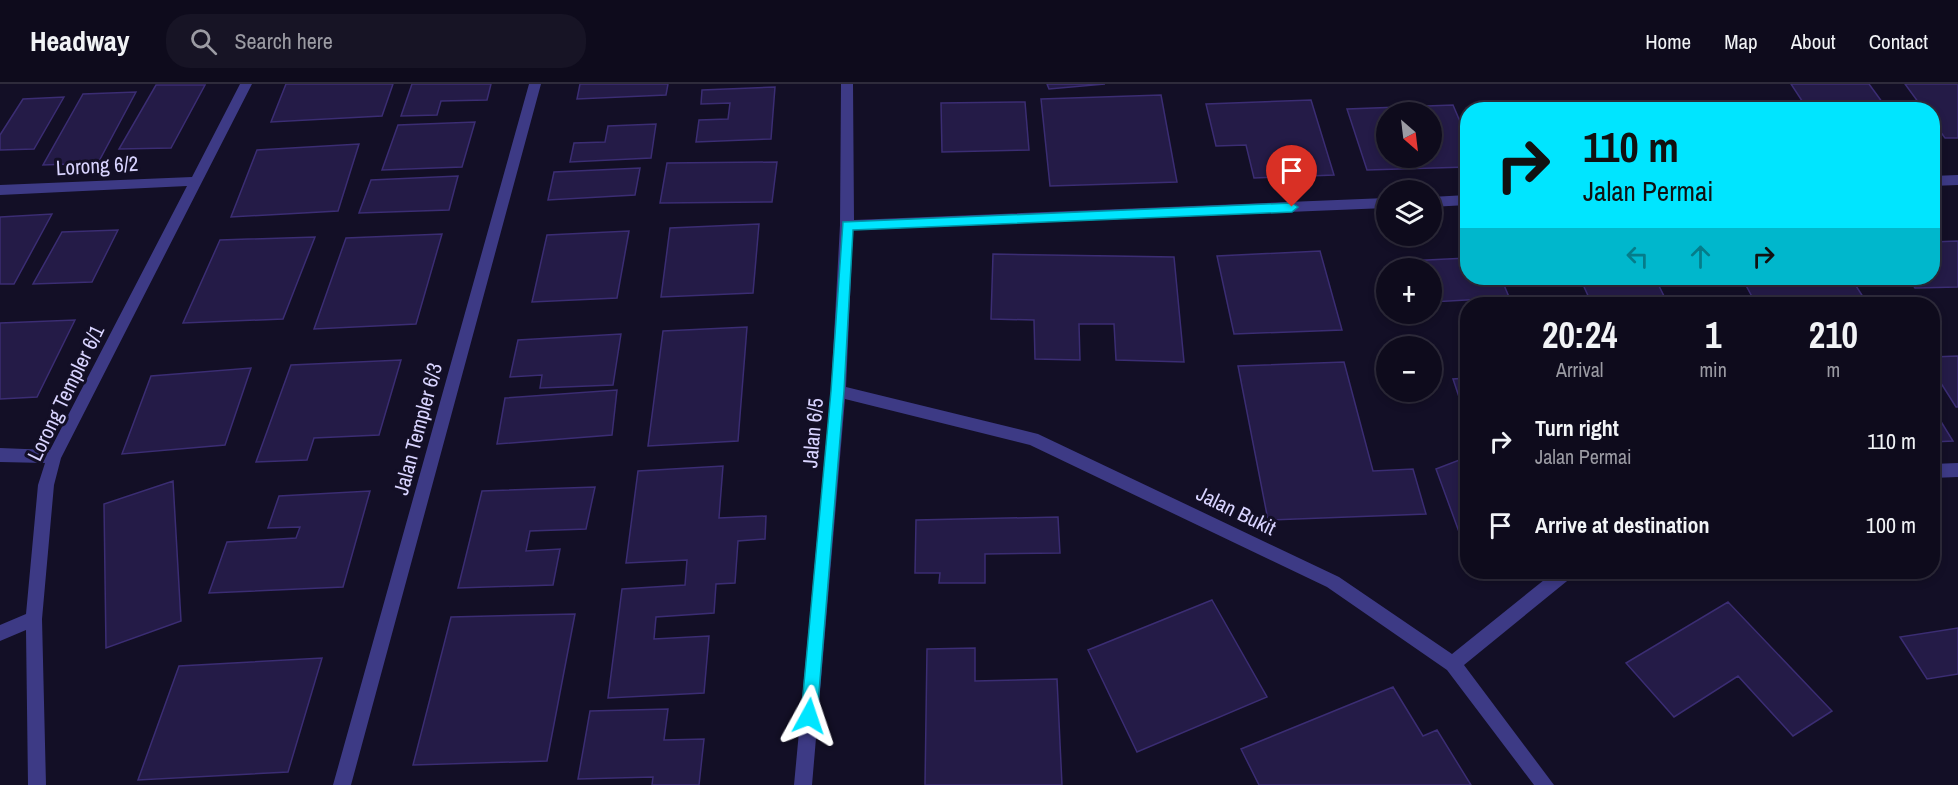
<!DOCTYPE html>
<html lang="en">
<head>
<meta charset="utf-8">
<style>
	body { margin:0; font-family:"Archivo Narrow",sans-serif; background:#171425; color:#f1f3f6; height:100vh; display:flex; flex-direction:column; font-size:22px; white-space:nowrap }
	* { box-sizing:border-box; margin:0 }
	p { font-size:20px; color:#9b9ba3 }
	.icon { flex:none; width:33px; height:33px; fill:none; stroke:currentColor; stroke-width:2; stroke-linecap:round; stroke-linejoin:round }
	.map { position:relative; flex:1; overflow:hidden }
	.side { position:absolute; left:1460px; top:213px; width:480px; height:282px; display:flex; flex-direction:column; background:#0e0b1c; border-radius:24px; box-shadow:0 3px 9px #0003,0 0 0 2px #2e2b3b }
	.side>* { flex:none }
	.guide { position:absolute; left:1460px; top:18px; width:480px; height:183px; border-radius:24px; box-shadow:0 3px 9px #0003,0 0 0 2px #2e2b3b; background:#00e5ff; color:#111; overflow:hidden }
	.needle { width:39px; rotate:152deg }
	.buttons { position:absolute; left:1376px; top:18px; display:grid; gap:12px }
	.buttons a { display:grid; place-items:center; width:66px; height:66px; border-radius:50%; background:#0e0b1c; box-shadow:0 3px 9px #0003,0 0 0 2px #2e2b3b; font-size:30px }
	.pin { position:absolute; display:grid; place-items:center; width:51px; height:51px; color:#fff; margin:-62px -26px; border-radius:50% 50% 50% 0; rotate:-45deg; box-shadow:0 0 6px #0007 }
	.pin .icon { rotate:45deg }
	.me { position:absolute; width:66px; margin:-33px; rotate:5deg; stroke-linejoin:round; filter:drop-shadow(0 0 4px #0008) }
	.turn { display:flex; align-items:center; gap:21px; height:126px; padding:0 24px; font-size:27px }
	.turn .icon { width:78px; height:78px; stroke-width:2.5 }
	.turn b { display:block; font-size:42px; line-height:51px }
	.lanes { display:flex; align-items:center; height:57px; padding:0 24px; background:#0003; justify-content:center; gap:30px; direction:ltr }
	.lanes .off { opacity:.35 }
	.eta { display:flex; justify-content:space-evenly; align-items:center; height:102px; text-align:center }
	.eta b { font-size:36px; font-weight:700; line-height:42px }
	ul { padding:0; list-style:none }
	li { display:flex; align-items:center; gap:18px; height:84px; padding:0 24px }
	li div { flex:1 }
	li b { display:block; font-size:22px }
	li em { font-style:normal }
	header { display:flex; align-items:center; gap:36px; box-sizing:border-box; height:84px; padding:0 30px; background:#0e0b1c; border-bottom:2px solid #2e2b3b }
	header strong { font-size:28px }
	nav { display:flex; gap:33px; margin-inline-start:auto; font-size:21px }
	.search { width:420px; height:54px; background:#171425; display:flex; align-items:center; gap:15px; box-sizing:border-box; padding:0 21px; border-radius:24px; color:#9b9ba3; font-size:22px }
	.map>svg:first-child { display:block }
	.building { fill:#241b47; stroke:#3b2d73; stroke-width:1.5; fill-rule:evenodd }
	.lines { fill:none; stroke-linecap:round; stroke-linejoin:round }
	.street { fill:#3d3a85; fill-rule:evenodd }
	.route { fill:#00e5ff; stroke:#0095a6; stroke-width:1.5 }
	.labels { text-anchor:middle; stroke-width:6; stroke-linejoin:round; paint-order:stroke }
	.street-label { font-size:21px; fill:#d9d4ff; stroke:#130f26 }
</style>
</head>
<body>
<header>
<strong>Headway</strong>
<div class="search"><svg class="icon" aria-label="search" viewBox="0 0 24 24"><circle cx="10" cy="10" r="6"/><path d="M15 15l6 6"/></svg>Search here</div>
<nav><a>Home</a><a>Map</a><a>About</a><a>Contact</a></nav>
</header>
<div class="map">
<svg width="1958" height="701" viewBox="0 0 1958 701">
	<rect width="100%" height="100%" fill="#130f26"/>
	<path class="building" d="M286 0H393L382 32 271 38Z
		M412 0H491L487 16 441 17 437 31 401 32Z
		M580 0H668L666 11 577 15Z
		M1047 0H1105L1049 5Z
		M1791 0H1869L1888 26H1808Z
		M1905 0H1958V54H1945L1932 36V26H1924Z
		M156 1H205L171 64 119 65Z
		M775 3 771 55 696 58 699 36 728 35 730 19 701 20 702 6Z
		M136 8 98 79 43 81 83 10Z
		M1161 11 1177 98 1050 102 1041 15Z
		M64 13 34 65 0 66V51L23 15Z
		M1311 16 1334 91 1254 94 1246 61 1216 62 1206 20Z
		M1025 18 1029 66 942 68 941 19Z
		M1698 18 1703 26H1629L1626 20Z
		M1453 21 1467 54V83L1367 86 1347 25ZM1386 28H1431V74H1386Z
		M475 38 462 83 382 86 398 41Z
		M656 40 651 74 570 78 574 59 605 58 608 42Z
		M359 60 338 127 231 133 257 66Z
		M777 78 772 118 660 119 667 79Z
		M640 84 635 111 548 116 554 88Z
		M458 92 449 126 359 129 371 96Z
		M52 130 14 200H0V133Z
		M759 140 753 209 661 213 670 144Z
		M118 146 92 198 33 200 62 148Z
		M629 147 617 214 532 218 547 151Z
		M442 150 416 240 314 245 346 154Z
		M315 153 283 235 183 239 220 156Z
		M1958 157V203L1915 204 1908 194H1932V158Z
		M1320 167 1342 246 1234 250 1217 172Z
		M993 170 1174 173 1184 278 1116 276 1114 240H1079L1080 276 1035 275 1034 236 991 235Z
		M1467 174V194H1501L1512 220H1488L1485 215 1431 218V184H1410L1407 177Z
		M1580 194H1655L1665 214 1590 216Z
		M1742 194H1851L1867 219 1756 220Z
		M75 236 37 313 0 315V239Z
		M747 243 738 357 648 362 663 247Z
		M621 250 613 301 540 304 542 291 510 293 518 256Z
		M1958 272V323H1956L1932 285V273Z
		M401 276 379 351 314 354 307 376 256 378 291 281Z
		M1344 278 1373 387 1413 385 1426 430 1268 436 1238 282Z
		M251 284 225 361 122 370 151 292Z
		M1467 294V337L1453 295Z
		M617 306 612 351 497 360 505 314Z
		M1932 323 1953 357 1932 358Z
		M1467 373V467H1466L1436 385Z
		M723 382 719 434 766 432 765 455 738 457 735 499 716 500 714 529 656 533 654 555 709 552 704 609 608 614 622 505 685 501 687 476 626 479 638 387Z
		M173 397 181 537 106 564 104 420Z
		M595 403 586 445 530 447 526 467 560 465 553 501 458 504 482 407Z
		M370 407 343 503 209 509 227 458 296 454 300 443 268 444 279 412Z
		M1058 433 1060 469 985 470V499H939L940 489H915L916 436Z
		M1212 516 1267 613 1137 668 1088 566Z
		M1728 518 1832 627 1793 652 1738 592 1674 633 1626 579Z
		M575 530 547 677 413 681 451 533Z
		M1958 544V590L1927 595 1900 553Z
		M975 564V597L1057 595 1062 701H925L927 565Z
		M322 574 288 688 138 696 179 582Z
		M1393 603 1423 652 1437 646 1471 701H1259L1241 665Z
		M668 625 664 656 704 655 699 701H652L653 693 578 695 590 627Z"/>
	<g class="lines">
		<path class="street" d="M240 0H252L61 374 54 401 42 535 46 701H28L26 546 0 557V541L26 530 38 401 45 379 0 378V364L50 366 187 102 0 111V101L192 93Z
			M529 0H541L351 701H333Z
			M841 0H853L854 136 1386 114V124L853 146 846 303 1038 350 1339 493 1452 570 1554 488H1574L1572 493 1464 581 1554 701H1534L1447 586 1327 503 1030 361 845 315 812 701H794L831 307 840 141Z
			M1958 91V101L1932 102V92Z
			M1467 111V121L1431 123V113Z
			M1958 379V393L1932 394V380Z"/>
	</g>
	<path class="route" d="M1292 119 1298 123 1292 128 853 146 844 307 817 632 815 637 809 639 804 637 801 632 831 307 843 138Z"/>
	<g class="labels">
		<g class="street-label">
			<text transform="translate(97 82) rotate(-3)" y="7">Lorong 6/2</text>
			<text transform="translate(66 309) rotate(-64)" y="7">Lorong Templer 6/1</text>
			<text transform="translate(418 345) rotate(-75)" y="7">Jalan Templer 6/3</text>
			<text transform="translate(813 349) rotate(-85)" y="7">Jalan 6/5</text>
			<text transform="translate(1236 427) rotate(26)" y="7">Jalan Bukit</text>
		</g>
	</g>
</svg>
<div class="buttons">
<a><svg class="needle" viewBox="-14 -14 28 28"><path d="M0-13l5 13h-10z" fill="#e53935"/><path d="M0 13l5-13h-10z" fill="#9b9ba3"/></svg></a>
<a><svg class="icon" aria-label="layers" viewBox="0 0 24 24"><path d="M12 4l9 5-9 5-9-5zM3 14l9 5 9-5"/></svg></a>
<a>+</a>
<a>−</a>
</div>
<div class="pin" style="left:1292px;top:123px;background:#d93025"><svg class="icon" aria-label="arrive" viewBox="0 0 24 24"><path d="M6 21V4h12l-3 4 3 4H6"/></svg></div>
<svg class="me" style="left:809px;top:632px" viewBox="-20 -20 40 40"><path d="M0-17L14 15 0 8-14 15z" fill="#00e5ff" stroke="#fff" stroke-width="4"/></svg>
<div class="guide">
<div class="turn"><svg class="icon" aria-label="right" viewBox="0 0 24 24"><path d="M7 20v-9h11M14 6l5 5-5 5"/></svg><div><b>110 m</b>Jalan Permai</div></div>
<div class="lanes"><svg class="icon off" aria-label="left" viewBox="0 0 24 24"><path d="M17 20v-9H6M10 6l-5 5 5 5"/></svg><svg class="icon off" aria-label="ahead" viewBox="0 0 24 24"><path d="M12 20V5M6 11l6-6 6 6"/></svg><svg class="icon" aria-label="right" viewBox="0 0 24 24"><path d="M7 20v-9h11M14 6l5 5-5 5"/></svg></div>
</div>
<section class="side">
<div class="eta">
<div><b>20:24</b><p>Arrival</p></div>
<div><b>1</b><p>min</p></div>
<div><b>210</b><p>m</p></div>
</div>
<ul>
<li><svg class="icon" aria-label="right" viewBox="0 0 24 24"><path d="M7 20v-9h11M14 6l5 5-5 5"/></svg><div><b>Turn right</b><p>Jalan Permai</p></div><em>110 m</em></li>
<li><svg class="icon" aria-label="arrive" viewBox="0 0 24 24"><path d="M6 21V4h12l-3 4 3 4H6"/></svg><div><b>Arrive at destination</b></div><em>100 m</em></li>
</ul>
</section>
</div>
</body>
</html>
